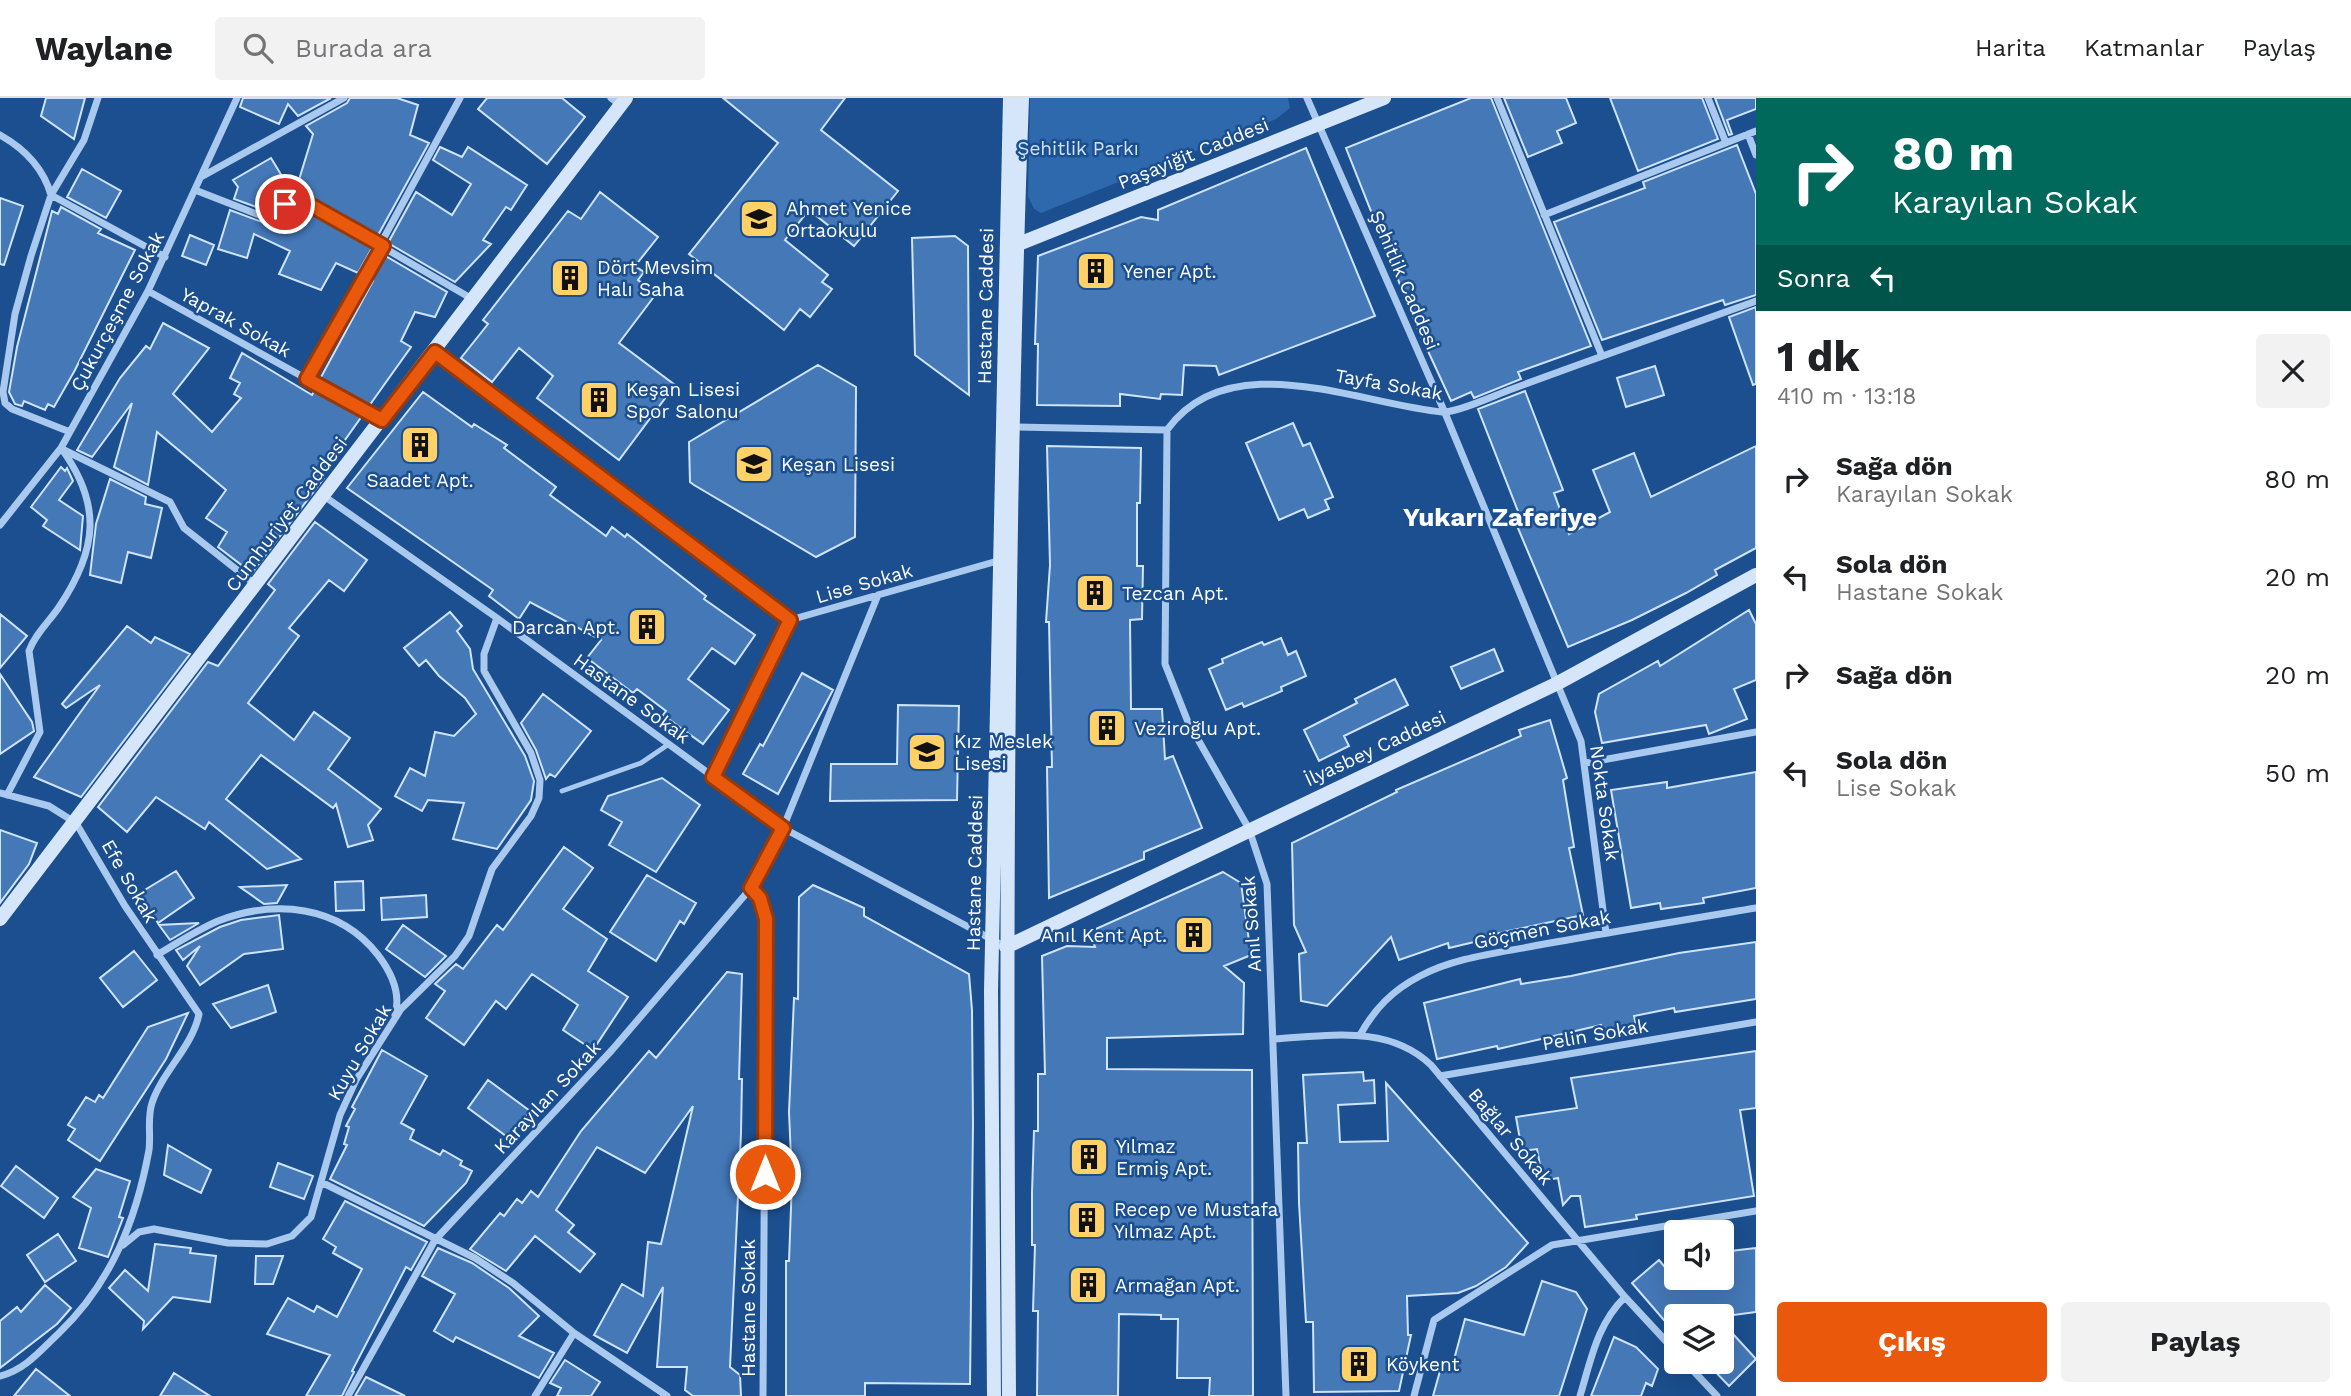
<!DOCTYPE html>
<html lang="tr">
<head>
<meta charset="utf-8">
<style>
	body { margin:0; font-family:"Work Sans",sans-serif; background:#f2f2f2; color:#202124; height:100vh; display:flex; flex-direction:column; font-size:26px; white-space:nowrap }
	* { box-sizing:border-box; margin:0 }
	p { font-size:23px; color:#757577 }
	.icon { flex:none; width:38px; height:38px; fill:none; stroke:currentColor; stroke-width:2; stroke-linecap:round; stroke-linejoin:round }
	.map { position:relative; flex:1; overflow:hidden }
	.sheet { display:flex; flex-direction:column; background:#fff; width:595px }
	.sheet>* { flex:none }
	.banner { background:#00695c; color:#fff; overflow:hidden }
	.buttons { position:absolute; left:1664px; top:1122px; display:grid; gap:14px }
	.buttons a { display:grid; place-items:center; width:70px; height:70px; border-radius:7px; background:#fff; box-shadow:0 7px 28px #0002; font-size:35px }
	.pin { position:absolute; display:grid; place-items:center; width:60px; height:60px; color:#fff; margin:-30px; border:4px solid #fff; border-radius:50%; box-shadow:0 2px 7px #0007 }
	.me { position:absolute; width:77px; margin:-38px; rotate:0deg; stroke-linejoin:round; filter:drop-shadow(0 0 5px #0008) }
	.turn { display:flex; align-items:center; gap:24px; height:147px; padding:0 21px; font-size:32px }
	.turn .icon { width:91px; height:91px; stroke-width:2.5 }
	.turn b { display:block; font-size:49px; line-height:60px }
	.then { display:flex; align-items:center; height:66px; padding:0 21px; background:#0003; gap:14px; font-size:26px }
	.round { display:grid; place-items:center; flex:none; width:74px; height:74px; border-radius:7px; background:#f2f2f2 }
	.headline { display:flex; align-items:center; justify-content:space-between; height:119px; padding:0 21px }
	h1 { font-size:42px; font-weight:700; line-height:52px }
	.action { display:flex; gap:14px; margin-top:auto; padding:14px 21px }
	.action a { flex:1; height:80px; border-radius:7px; background:#ea580c; color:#fff; font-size:28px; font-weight:700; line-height:80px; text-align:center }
	.action a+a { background:#f2f2f2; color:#202124 }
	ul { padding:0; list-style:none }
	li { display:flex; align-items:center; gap:21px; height:98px; padding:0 21px }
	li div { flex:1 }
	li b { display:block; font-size:26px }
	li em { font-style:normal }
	header { display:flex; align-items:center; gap:42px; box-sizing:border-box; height:98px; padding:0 35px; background:#fff; border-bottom:2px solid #e0e0e0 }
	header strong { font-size:33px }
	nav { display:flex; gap:38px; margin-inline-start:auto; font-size:24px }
	.search { width:490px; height:63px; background:#f2f2f2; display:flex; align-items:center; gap:18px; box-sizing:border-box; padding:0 24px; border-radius:7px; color:#757577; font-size:26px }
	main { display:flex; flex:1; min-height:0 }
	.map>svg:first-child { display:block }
	.green { fill:#2e69ad }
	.building { fill:#4478b7; stroke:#cfe3fa; stroke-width:2 }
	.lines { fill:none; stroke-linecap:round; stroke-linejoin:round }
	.lane { stroke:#a9c9ee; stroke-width:5 }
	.street { stroke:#a9c9ee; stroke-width:7 }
	.secondary { stroke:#d6e6fa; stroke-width:14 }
	.route-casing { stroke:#983908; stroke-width:18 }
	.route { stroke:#ea580c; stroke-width:12 }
	.labels { text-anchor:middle; stroke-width:5; stroke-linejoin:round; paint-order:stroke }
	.park-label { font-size:19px; fill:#cfe3fa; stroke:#1b4f8f }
	.street-label { font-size:19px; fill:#fff; stroke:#1b4f8f }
	.poi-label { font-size:19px; fill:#fff; stroke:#1b4f8f; text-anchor:start }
	.district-label { font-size:26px; font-weight:bold; fill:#fff; stroke:#1b4f8f }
</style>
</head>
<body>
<header>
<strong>Waylane</strong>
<div class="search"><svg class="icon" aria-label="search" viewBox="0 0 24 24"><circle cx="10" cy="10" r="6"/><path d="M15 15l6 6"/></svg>Burada ara</div>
<nav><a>Harita</a><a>Katmanlar</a><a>Paylaş</a></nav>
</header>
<main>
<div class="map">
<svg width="1756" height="1298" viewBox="0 0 1756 1298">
	<rect width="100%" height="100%" fill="#1b4f8f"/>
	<path class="green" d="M1030 0H1288L1290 10 1276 21 1041 115 1034 111 1028 98Z"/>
	<path class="building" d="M46 0H85L74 41 41 18Z
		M243 0H331L298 18 288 6 279 26 240 9Z
		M350 0H397L418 7 410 37 429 45 377 139 315 103 294 98 313 36 306 28 347 5Z
		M487 0H562L585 19 547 66 478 11Z
		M723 0H845L821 32 898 93 854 148 809 112 785 142 828 177 822 184 832 191 810 219 800 211 784 232 689 156 778 45Z
		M1471 0H1491L1591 248 1518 274 1521 281 1474 300 1471 294 1451 303 1416 227 1346 50Z
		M1504 0H1566L1576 25 1557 33 1562 45 1528 59Z
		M1610 0H1702L1718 41 1638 73Z
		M1715 0H1756V11L1727 22 1732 36 1729 37Z
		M1737 47 1756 96V197L1725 207 1723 202 1602 242 1554 124 1645 90 1643 84Z
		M440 49 462 59 468 49 527 87 511 112 506 109 483 142 491 146 455 184 388 145 416 94 452 117 471 86 433 62Z
		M1306 50 1375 218 1219 277 1216 268 1184 267 1182 297 1161 296 1160 301 1120 296V308L1037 307 1038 246H1035L1038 158 1141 119 1158 122V112Z
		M271 60 294 98 262 111 234 101 238 89 233 82Z
		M82 71 121 93 106 120 67 99Z
		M600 94 658 139 635 168 644 174 638 182 656 196 619 245 675 287 619 362 537 300 553 278 519 250 492 284 461 260 488 226 483 222 568 113 581 121Z
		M0 100 23 108 4 167 0 166Z
		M61 109 101 131 98 135 135 152 75 272 54 309 48 306 45 312 24 303 22 308 15 306 9 294 17 249 50 121 52 113 58 116Z
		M294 110 310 114 372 150 358 175 336 165 321 192 279 176 290 153 254 136 247 160 218 151 230 112 262 124Z
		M190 137 214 147 206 167 182 158Z
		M955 138 968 148 969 297 915 257 912 140Z
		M382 156 447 194 435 219 415 214 401 243 411 249 369 308 320 281 373 183 369 181Z
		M1756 209V286L1753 287 1729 219Z
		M163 225 209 250 173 296 212 334 241 300 234 296 240 285 230 280 242 255 312 297 315 292 362 318 320 377 324 380 252 475 218 449 227 434 206 420 226 392 157 334 148 387 114 369 132 305 92 359 77 352 120 280 146 248 150 251Z
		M818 267 856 289 855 439 816 459 694 387 690 384 689 344Z
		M1655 268 1664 297 1626 309 1617 280Z
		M1525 293 1563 392 1554 395 1569 436 1610 414 1593 372 1634 355 1651 399 1756 348V450L1715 472 1717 477 1686 495 1632 522 1568 549 1515 423 1521 421 1478 311Z
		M423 294 472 329 474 326 507 347 504 350 556 389 550 397 606 438 612 429 625 439 627 436 706 498 704 501 755 537 735 566 712 550 688 581 729 612 703 646 663 617 666 613 637 591 633 595 587 560 601 542 530 504 519 521 489 498 493 492 347 390Z
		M1293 325 1303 348 1310 345 1333 399 1325 402 1329 411 1308 420 1304 411 1279 422 1246 345Z
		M1047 348 1141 350 1140 405H1137V468H1143L1142 521 1130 522 1131 611H1162L1165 661 1173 658 1202 730 1144 754V761L1049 800 1047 669H1052L1049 524H1046L1050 467Z
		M61 369 65 373 67 370 73 383 59 402 83 418 80 452 43 428 47 422 31 409Z
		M110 381 146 399 145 406 162 410 151 460 128 454 121 485 90 477 96 426Z
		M315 424 367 462 344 493 329 482 289 530 299 538 248 605 294 642 314 614 350 640 328 671 381 711 368 727 373 742 348 749 336 706 333 710 261 657 226 701 301 761 267 771 209 724 205 731 156 699 127 734 98 709 208 564 218 568 275 492 268 486Z
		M1749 512 1756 526V582L1734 591 1747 621 1709 636 1706 627 1602 645 1595 614 1599 596 1658 563 1660 568Z
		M450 514 462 528 457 533 470 551 473 571 525 658 534 683 531 702 497 751 453 741 464 705 428 702 422 713 395 698 410 670 425 678 435 634 454 638 476 616 465 600 439 578 426 562 419 568 404 550Z
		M0 516 27 538 0 570Z
		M127 528 151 545 155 539 190 556 81 699 34 679 100 587 66 610 62 606Z
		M1281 540 1288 557 1296 553 1306 578 1281 589 1282 593 1244 609 1242 605 1226 612 1209 571 1223 565 1222 561 1262 544 1264 547Z
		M1494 551 1503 573 1461 591 1451 569Z
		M802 575 833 592 778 696 743 676 760 646 763 648Z
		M0 576 32 624 34 633 0 656Z
		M1395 581 1408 607 1344 638 1349 648 1319 663 1304 632 1357 605 1355 601Z
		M543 596 591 633 555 679 550 676 546 681 536 652 521 625Z
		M898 607 959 608 957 702 830 703 831 666H897Z
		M1550 622 1567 680 1563 682 1574 749 1569 750 1583 817 1490 837 1491 840 1449 850 1448 845 1399 862 1391 839 1327 908 1301 903 1299 856 1306 854 1294 827 1292 745 1397 694 1396 692 1521 638 1519 632Z
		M1756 674V790L1703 800 1704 805 1661 811 1660 805 1631 810 1611 692 1667 684V690Z
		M662 680 700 707 656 774 609 747 622 724 601 712 608 698Z
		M0 732 37 745 29 766 0 805Z
		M564 749 593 770 563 811 607 841 588 873 628 899 593 952 563 932 578 907 532 876 506 911 496 903 464 947 426 920 445 893 435 886 456 866 463 871 497 827 503 832Z
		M176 773 194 800 158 825 138 796Z
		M1223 774 1241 785 1251 857 1224 868 1244 885 1243 936 1107 940V971L1252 972 1253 1298H1209L1210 1280H1177L1178 1221H1161V1217L1119 1216 1118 1298H1037L1038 1213H1033L1035 1147H1032V1095L1034 1033H1038V976H1045L1042 858 1067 848 1095 849 1089 834Z
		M647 777 696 805 684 826 680 823 656 863 610 834Z
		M363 783 364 812 336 813 335 784Z
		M287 787 277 805 264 806 240 789Z
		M813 787 864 810V818L969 876 972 912 973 1026 970 1286 865 1285V1298H786V1163H789L792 1083 789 1014 794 900 798 901 799 799Z
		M426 797 427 819 382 822 381 800Z
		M279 817 283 851 244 856 200 887 187 868 200 848 183 862 176 852 220 829 241 822Z
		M199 825 170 842 159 827Z
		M403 827 446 858 425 879 386 851Z
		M1756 844V901L1675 914 1674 910 1634 918 1636 927 1602 934 1601 927 1498 951 1497 948 1437 961 1424 905 1520 881 1521 886 1571 878 1679 855Z
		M134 853 157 882 123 909 100 880Z
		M727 874 742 876 739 981H742L741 1035 730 1269 740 1277 741 1298H693L685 1292 687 1269H657L663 1189 627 1255 594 1237 622 1186 643 1198 648 1144 661 1146 693 1008 645 1075 597 1049 556 1112 574 1127 568 1134 595 1156 580 1174 535 1138 506 1173 470 1151 500 1115 504 1118 517 1101 522 1105 531 1093 538 1099 581 1033 649 953 656 960Z
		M268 887 276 914 231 930 213 906Z
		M188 915 166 961 100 1063 68 1042 75 1031 68 1027 86 999 95 1004 99 997 103 1000 148 929Z
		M382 952 427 978 401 1025 414 1032 410 1041 440 1057 443 1052 462 1063 460 1067 472 1073 466 1085 424 1128 330 1081 347 1047 344 1046 349 1029 346 1028 355 1011 352 1009Z
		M1756 953V1010L1740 1012 1754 1098 1636 1117 1637 1121 1585 1129 1580 1098H1571L1563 1107 1558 1080 1543 1083 1537 1051 1522 1053 1516 1019 1577 1010 1571 980Z
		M1363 974 1364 983 1374 982 1375 1005 1338 1007 1340 1044 1388 1043 1386 985 1528 1145 1506 1169 1476 1188 1458 1195 1407 1198 1408 1237H1411L1399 1293 1314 1294 1313 1224H1306L1299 1105 1298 1045H1307L1303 977Z
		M488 982 530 1013 510 1041 468 1010Z
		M168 1047 211 1072 201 1095 164 1077Z
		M278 1065 313 1078 304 1101 270 1089Z
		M16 1068 58 1100 44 1120 1 1088Z
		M96 1071 130 1083 119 1119 123 1120 108 1159 79 1150 91 1110 73 1099Z
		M345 1103 427 1144 411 1172 406 1169 352 1273 354 1274 342 1298H306L330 1257 267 1236 288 1200 314 1214 317 1208 337 1219 362 1171 333 1155 336 1149 323 1141Z
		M58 1136 76 1163 45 1184 27 1157Z
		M155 1146 191 1150 190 1155 216 1158 210 1204 173 1199 143 1231 144 1223 109 1190 125 1172 148 1193Z
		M438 1150 472 1165 509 1190 539 1218 519 1238 554 1255 539 1280 456 1239 453 1244 434 1233 455 1196 422 1178Z
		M1756 1150V1214L1726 1218H1676V1236L1632 1185 1659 1162 1674 1180H1722V1154Z
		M256 1158H283L273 1186H255Z
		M1542 1183 1576 1194 1587 1211 1559 1298H1433L1442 1266 1452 1269 1465 1221 1524 1237Z
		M45 1187 71 1210 57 1226 0 1270V1223L17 1209 21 1214Z
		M1722 1224 1756 1261 1729 1288 1706 1264H1722Z
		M1614 1239 1636 1249 1658 1271 1652 1288 1646 1285 1641 1298H1591Z
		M565 1262 600 1284 591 1298H557L561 1290 550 1285Z
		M36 1271 70 1298H14Z
		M174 1275 210 1298H160Z
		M366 1279 405 1298H355Z"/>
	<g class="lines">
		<path class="lane" d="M562 693 641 665 669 646"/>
		<path class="street" d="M611 0 620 7
			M1307 0 1445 315 1581 643 1606 835
			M1497 0 1602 258
			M1708 0 1726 45
			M1748 36 1756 57
			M0 37C25 51 43 69 51 97L165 159
			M201 79 344 0
			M195 92 262 118 293 104 312 108 474 202
			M1544 117 1756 33
			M148 193 381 322
			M435 254 790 522 1001 462
			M307 281 460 0
			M1012 329 1167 332C1229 246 1359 306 1442 314 1457 315 1495 297 1512 291 1593 261 1674 232 1756 203
			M1167 332 1165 566 1188 624 1249 731 1267 786 1286 1298
			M70 334 12 311 5 305 3 294 15 216 31 158 51 97 84 42 98 0
			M64 352 170 404 184 430 256 487
			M324 398 497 520 783 730 1006 849
			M0 427 61 350 148 193 237 0
			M1586 665 1756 634
			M713 679 790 522
			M0 695 49 708 76 725 125 808 199 916C193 948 162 974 152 1005 147 1020 151 1037 149 1052 136 1123 111 1185 59 1235 41 1252 25 1272 0 1278
			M7 697 40 634 29 553C35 536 49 524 59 509 98 451 102 406 61 350
			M751 790 760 800 766 821 763 1298
			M157 857C177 845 197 832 218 823 275 801 339 807 378 857 391 874 401 896 395 917
			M1360 937C1375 910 1393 892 1420 878 1456 859 1499 855 1539 847 1611 834 1684 822 1756 810
			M1274 941C1328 938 1388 926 1431 967L1625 1199 1676 1254
			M1440 978 1756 924
			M323 1085 475 1160 513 1185 574 1235 667 1298
			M123 1147 139 1134 154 1131 228 1145 267 1146 292 1138 311 1119 340 1017 356 982 401 911 455 858 469 838 492 771 531 718 539 700 540 682 531 655 484 573V556L497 520
			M1685 1264 1717 1298
			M348 1298 435 1142 612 952 751 790 783 730 878 497
			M535 1298 574 1235
			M1414 1298 1434 1222 1552 1147 1756 1113
			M1580 1298C1591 1262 1597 1226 1625 1199"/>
		<path class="secondary" d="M1016 147 1384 0
			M0 821 626 0
			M1006 849 1558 585 1756 477
			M994 1298 991 893 1010 0
			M1009 1298C1006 865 1006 433 1022 0"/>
	</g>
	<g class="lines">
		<g class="route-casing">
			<path id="route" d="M285 106 300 104 312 108 383 148 307 281 382 322 435 254 790 522 713 679 783 730 751 790 760 800 766 821 765 1076"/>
		</g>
		<use href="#route" class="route"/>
	</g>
	<defs>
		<g id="school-square" transform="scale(2.0125)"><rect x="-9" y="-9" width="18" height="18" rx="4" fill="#ffd166" stroke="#1b4f8f"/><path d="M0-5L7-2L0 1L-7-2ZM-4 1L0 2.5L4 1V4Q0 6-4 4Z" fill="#111"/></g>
		<g id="building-square" transform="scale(2.0125)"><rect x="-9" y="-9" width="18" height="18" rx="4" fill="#ffd166" stroke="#1b4f8f"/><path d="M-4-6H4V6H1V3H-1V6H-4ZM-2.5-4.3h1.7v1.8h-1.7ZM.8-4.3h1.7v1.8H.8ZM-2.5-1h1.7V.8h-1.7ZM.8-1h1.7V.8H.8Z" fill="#111"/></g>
	</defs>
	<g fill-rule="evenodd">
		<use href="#school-square" x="759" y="121"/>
		<use href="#building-square" x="1096" y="173"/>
		<use href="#building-square" x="570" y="180"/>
		<use href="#building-square" x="599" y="302"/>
		<use href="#building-square" x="420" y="347"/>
		<use href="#school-square" x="754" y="366"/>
		<use href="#building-square" x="1095" y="495"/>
		<use href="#building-square" x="647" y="529"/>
		<use href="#building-square" x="1107" y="630"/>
		<use href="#school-square" x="927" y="654"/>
		<use href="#building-square" x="1194" y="837"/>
		<use href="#building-square" x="1089" y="1059"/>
		<use href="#building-square" x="1087" y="1122"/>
		<use href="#building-square" x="1088" y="1187"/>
		<use href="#building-square" x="1359" y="1266"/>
	</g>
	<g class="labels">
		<g class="park-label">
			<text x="1078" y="57">Şehitlik Parkı</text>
		</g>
		<g class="street-label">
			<text transform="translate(1193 55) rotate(-22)" y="7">Paşayiğit Caddesi</text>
			<text transform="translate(1405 182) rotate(67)" y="7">Şehitlik Caddesi</text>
			<text transform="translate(985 208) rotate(-89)" y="7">Hastane Caddesi</text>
			<text transform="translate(117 213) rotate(-62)" y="7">Çukurçeşme Sokak</text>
			<text transform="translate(236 224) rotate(29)" y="7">Yaprak Sokak</text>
			<text transform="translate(1389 286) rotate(10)" y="7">Tayfa Sokak</text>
			<text transform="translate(286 416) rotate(-53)" y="7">Cumhuriyet Caddesi</text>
			<text transform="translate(864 485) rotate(-16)" y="7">Lise Sokak</text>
			<text transform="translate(632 600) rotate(36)" y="7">Hastane Sokak</text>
			<text transform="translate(1375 650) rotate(-25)" y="7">İlyasbey Caddesi</text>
			<text transform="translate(1605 705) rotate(82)" y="7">Nokta Sokak</text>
			<text transform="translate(974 775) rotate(-89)" y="7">Hastane Caddesi</text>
			<text transform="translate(130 783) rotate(60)" y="7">Efe Sokak</text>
			<text transform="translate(1251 826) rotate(-94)" y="7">Anıl Sokak</text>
			<text transform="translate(1542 831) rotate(-11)" y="7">Göçmen Sokak</text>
			<text transform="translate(1595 936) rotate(-10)" y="7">Pelin Sokak</text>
			<text transform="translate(359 954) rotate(-60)" y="7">Kuyu Sokak</text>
			<text transform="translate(547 999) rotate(-47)" y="7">Karayılan Sokak</text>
			<text transform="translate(1511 1038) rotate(50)" y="7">Bağlar Sokak</text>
			<text transform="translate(748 1210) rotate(-90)" y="7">Hastane Sokak</text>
		</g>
		<g class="poi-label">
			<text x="786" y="117">Ahmet Yenice<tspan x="786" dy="22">Ortaokulu</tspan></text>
			<text x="597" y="176">Dört Mevsim<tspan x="597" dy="22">Halı Saha</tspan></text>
			<text x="1123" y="180">Yener Apt.</text>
			<text x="626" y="298">Keşan Lisesi<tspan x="626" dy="22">Spor Salonu</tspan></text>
			<text x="781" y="373">Keşan Lisesi</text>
			<text x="420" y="389" text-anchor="middle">Saadet Apt.</text>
			<text x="1122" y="502">Tezcan Apt.</text>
			<text x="620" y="536" text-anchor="end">Darcan Apt.</text>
			<text x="1134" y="637">Veziroğlu Apt.</text>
			<text x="954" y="650">Kız Meslek<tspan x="954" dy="22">Lisesi</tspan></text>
			<text x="1167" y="844" text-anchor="end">Anıl Kent Apt.</text>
			<text x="1116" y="1055">Yılmaz<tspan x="1116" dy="22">Ermiş Apt.</tspan></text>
			<text x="1114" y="1118">Recep ve Mustafa<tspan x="1114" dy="22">Yılmaz Apt.</tspan></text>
			<text x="1115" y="1194">Armağan Apt.</text>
			<text x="1386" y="1273">Köykent</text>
		</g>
		<g class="district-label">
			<text x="1500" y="428">Yukarı Zaferiye</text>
		</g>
	</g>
</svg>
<div class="buttons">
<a><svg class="icon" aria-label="sound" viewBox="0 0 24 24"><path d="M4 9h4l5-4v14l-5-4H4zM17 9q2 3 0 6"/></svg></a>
<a><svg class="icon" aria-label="layers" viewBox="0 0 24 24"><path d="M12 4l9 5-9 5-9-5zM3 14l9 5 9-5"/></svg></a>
</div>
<div class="pin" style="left:285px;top:106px;background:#d93025"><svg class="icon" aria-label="arrive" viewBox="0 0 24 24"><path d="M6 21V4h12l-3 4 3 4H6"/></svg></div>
<svg class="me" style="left:765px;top:1076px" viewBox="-20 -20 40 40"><circle r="17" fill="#ea580c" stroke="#fff" stroke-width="3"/><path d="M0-11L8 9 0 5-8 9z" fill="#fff"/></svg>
</div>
<section class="sheet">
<div class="banner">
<div class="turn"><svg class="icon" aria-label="right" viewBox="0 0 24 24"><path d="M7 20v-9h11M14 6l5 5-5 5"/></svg><div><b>80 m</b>Karayılan Sokak</div></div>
<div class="then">Sonra<svg class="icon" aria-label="left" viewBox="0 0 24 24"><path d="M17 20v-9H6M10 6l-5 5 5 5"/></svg></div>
</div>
<div class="headline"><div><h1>1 dk</h1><p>410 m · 13:18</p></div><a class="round"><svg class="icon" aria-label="close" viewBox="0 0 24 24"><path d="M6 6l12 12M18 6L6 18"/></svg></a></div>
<ul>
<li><svg class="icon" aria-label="right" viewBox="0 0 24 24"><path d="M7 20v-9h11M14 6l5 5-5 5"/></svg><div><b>Sağa dön</b><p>Karayılan Sokak</p></div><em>80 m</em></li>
<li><svg class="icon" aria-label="left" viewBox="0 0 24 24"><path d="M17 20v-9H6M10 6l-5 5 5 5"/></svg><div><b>Sola dön</b><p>Hastane Sokak</p></div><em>20 m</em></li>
<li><svg class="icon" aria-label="right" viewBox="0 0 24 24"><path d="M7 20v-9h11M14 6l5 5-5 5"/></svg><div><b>Sağa dön</b></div><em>20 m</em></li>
<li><svg class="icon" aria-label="left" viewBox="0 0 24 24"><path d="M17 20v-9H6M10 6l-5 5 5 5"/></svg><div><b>Sola dön</b><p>Lise Sokak</p></div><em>50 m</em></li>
</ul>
<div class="action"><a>Çıkış</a><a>Paylaş</a></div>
</section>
</main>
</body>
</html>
